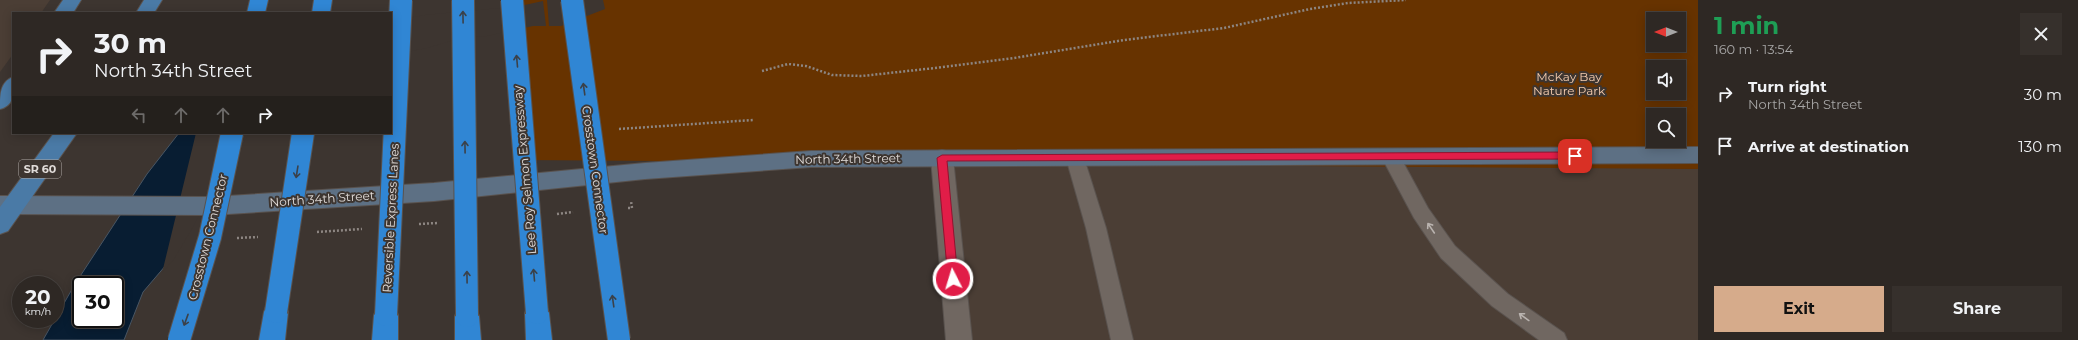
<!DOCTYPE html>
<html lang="en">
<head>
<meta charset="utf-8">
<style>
	body { margin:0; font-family:Montserrat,sans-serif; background:#36302c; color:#f1f3f6; height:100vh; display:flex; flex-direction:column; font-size:15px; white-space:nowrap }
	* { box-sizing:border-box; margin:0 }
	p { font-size:13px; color:#a7a6a6 }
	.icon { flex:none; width:22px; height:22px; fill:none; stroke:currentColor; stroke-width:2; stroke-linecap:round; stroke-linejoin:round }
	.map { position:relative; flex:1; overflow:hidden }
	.drawer { display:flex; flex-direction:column; background:#2e2824; width:380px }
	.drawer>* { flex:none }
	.banner { position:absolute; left:12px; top:12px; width:380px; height:122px; border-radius:0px; box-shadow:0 2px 10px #0003,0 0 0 1px #494441; background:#2e2824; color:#f1f3f6; overflow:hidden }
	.needle { width:26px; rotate:270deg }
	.buttons { position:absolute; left:1646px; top:12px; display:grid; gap:8px }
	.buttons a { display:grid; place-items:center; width:40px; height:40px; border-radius:0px; background:#2e2824; box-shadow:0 2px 10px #0003,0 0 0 1px #494441; font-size:20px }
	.speed { position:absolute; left:12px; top:276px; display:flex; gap:8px; font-size:20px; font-weight:700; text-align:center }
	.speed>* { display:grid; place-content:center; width:52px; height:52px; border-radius:50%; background:#2e2824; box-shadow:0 2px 10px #0003,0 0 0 1px #494441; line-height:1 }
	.speed small { font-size:10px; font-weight:400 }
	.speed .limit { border:2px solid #111; border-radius:6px; background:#fff; color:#111 }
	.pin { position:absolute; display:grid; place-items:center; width:34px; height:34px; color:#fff; margin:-17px; border-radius:8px; box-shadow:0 2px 6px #0006 }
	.me { position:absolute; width:44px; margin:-22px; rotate:355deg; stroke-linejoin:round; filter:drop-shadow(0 0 3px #0008) }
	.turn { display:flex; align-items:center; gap:14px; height:84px; padding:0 16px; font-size:18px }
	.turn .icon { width:52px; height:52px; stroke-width:2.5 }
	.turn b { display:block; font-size:28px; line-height:34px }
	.lanes { display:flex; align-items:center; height:38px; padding:0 16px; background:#0003; justify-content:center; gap:20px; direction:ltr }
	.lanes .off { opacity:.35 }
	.round { display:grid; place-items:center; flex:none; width:42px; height:42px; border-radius:0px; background:#36302c }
	.overview { display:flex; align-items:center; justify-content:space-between; height:68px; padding:0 16px }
	h1 { font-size:24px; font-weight:700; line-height:30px; color:#1e9e55 }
	.action { display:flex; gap:8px; margin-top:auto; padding:8px 16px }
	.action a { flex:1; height:46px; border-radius:0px; background:#d6ab8b; color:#111; font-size:16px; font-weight:700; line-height:46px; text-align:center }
	.action a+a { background:#36302c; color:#f1f3f6 }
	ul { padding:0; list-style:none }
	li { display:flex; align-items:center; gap:12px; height:52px; padding:0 16px }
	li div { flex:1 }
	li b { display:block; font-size:15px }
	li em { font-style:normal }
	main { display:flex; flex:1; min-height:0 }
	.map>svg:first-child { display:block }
	.built { fill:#4b3e35 }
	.green { fill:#673300; fill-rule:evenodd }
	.water { fill:#081d32; stroke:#495664; fill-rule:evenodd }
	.pier { fill:#3d3530 }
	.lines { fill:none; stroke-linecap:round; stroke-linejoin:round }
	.lane-casing { stroke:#59524e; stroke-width:2 }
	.street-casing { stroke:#59524e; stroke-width:2 }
	.secondary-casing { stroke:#59524e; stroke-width:2 }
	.primary-casing { stroke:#59524e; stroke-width:2 }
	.highway-casing { stroke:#59524e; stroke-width:2 }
	.path { stroke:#8d8682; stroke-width:2.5; stroke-dasharray:2 2; stroke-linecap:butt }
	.lane { fill:#706761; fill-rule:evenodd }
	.street { fill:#706761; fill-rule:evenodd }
	.secondary { fill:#5d7084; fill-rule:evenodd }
	.primary { fill:#4a7aa6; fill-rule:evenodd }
	.highway { fill:#3086d4; fill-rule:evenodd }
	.highway-bridge-casing { stroke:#59524e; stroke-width:24; stroke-linecap:butt }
	.highway-bridge { stroke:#3086d4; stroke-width:22 }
	.oneway { stroke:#3b4149 }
	.oneway2 { stroke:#b9b3af }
	.route { fill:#e11d48; stroke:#92132f }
	.labels { text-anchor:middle; stroke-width:4; stroke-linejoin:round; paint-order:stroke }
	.shield { fill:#3d3530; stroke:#b0aaa6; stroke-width:1 }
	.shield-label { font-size:11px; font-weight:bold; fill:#e1dcd9 }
	.park-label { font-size:12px; fill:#f5ccae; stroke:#3d3530 }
	.street-label { font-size:12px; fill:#e1dcd9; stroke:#3d3530 }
</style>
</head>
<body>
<main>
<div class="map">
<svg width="1698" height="340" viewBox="0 0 1698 340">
	<rect width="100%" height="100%" fill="#3d3530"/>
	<path class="built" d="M0 0H50L41 13H13V54L0 72Z
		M947 153 1698 169V340H966Z"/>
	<path class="green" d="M511 0H1698V169L519 160ZM1653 19H1679V45H1653ZM1653 67H1679V93H1653ZM1653 115H1679V141H1653Z"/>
	<path class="water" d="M179 133H248L172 258 143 292 124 340H43L75 284 147 174ZM81 285H115V319H81Z"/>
	<path class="pier" d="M547 0H603L605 9 561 26H549Z
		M543 1 546 26H533L487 36 461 38 427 48 391 55V21L425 15 520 6Z
		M196 133H250L219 175 193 227 174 259 162 273Z"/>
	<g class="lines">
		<g class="lane-casing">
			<path id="lane" d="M1390 149 1397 151 1428 208 1455 246 1508 294 1564 333 1567 340H1539L1492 306 1441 258 1414 218 1381 156 1383 151Z
				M1075 151 1082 153 1084 158 1106 228 1133 340H1111L1086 228 1066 158 1068 153Z"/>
		</g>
		<g class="street-casing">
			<path id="street" d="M942 150 950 152 953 158 972 340H946L931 158 934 152Z"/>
		</g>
		<g class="secondary-casing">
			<path id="secondary" d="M1698 147V163L811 167 645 179 434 201 212 215 0 214V196L212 197 434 183 645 163 811 151Z"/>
		</g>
		<g class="primary-casing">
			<path id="primary" d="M63 0H81L73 13H54Z
				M144 0H162L154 13H136Z
				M13 77C13 91 16 105 0 109 0 95 0 82 13 77Z
				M54 133H77L8 231 0 234V207Z"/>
		</g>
		<g class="highway-casing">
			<path id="highway" d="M250 0H268L265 13H247Z
				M314 0H332L330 13H312Z
				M276 301 285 304 288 312 285 340H259L264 312 267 304Z
				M537 302 546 305 549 313 552 340H526L525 313 528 305Z
				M386 304 395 307 398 315V340H372L374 315 377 307Z
				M467 305 476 308 479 316 481 340H455V316L458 308Z"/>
		</g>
		<path class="path" d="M762 71 788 64 806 66 832 75 862 76 935 68 1014 58 1124 40 1224 28 1310 9 1348 3 1406 0
			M619 129 753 120
			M628 208H632L631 201
			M557 214 573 212
			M419 224 438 223
			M317 232 362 229
			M237 238 258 237"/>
		<use href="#lane" class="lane"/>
		<use href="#street" class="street"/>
		<use href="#secondary" class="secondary"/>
		<use href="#primary" class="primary"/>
		<use href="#highway" class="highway"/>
		<g class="highway-bridge-casing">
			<path id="highway-bridge" d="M463 0 467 316
				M512 0 537 313
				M572 0 619 340
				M276 312 303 133
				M386 315 401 0
				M179 340 210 237 232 133"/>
		</g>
		<use href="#highway-bridge" class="highway-bridge"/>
	</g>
	<defs><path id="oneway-shaft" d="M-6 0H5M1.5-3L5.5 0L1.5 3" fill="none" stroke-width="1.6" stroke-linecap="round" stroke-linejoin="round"/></defs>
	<g class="oneway">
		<use href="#oneway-shaft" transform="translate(463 17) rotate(-91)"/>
		<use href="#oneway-shaft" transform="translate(517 61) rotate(-95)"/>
		<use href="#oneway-shaft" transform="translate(584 89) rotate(-98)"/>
		<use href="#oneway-shaft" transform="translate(465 147) rotate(-91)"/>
		<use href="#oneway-shaft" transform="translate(297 172) rotate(99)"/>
		<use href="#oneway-shaft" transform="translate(534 275) rotate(-95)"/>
		<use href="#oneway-shaft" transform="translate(467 277) rotate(-91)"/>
		<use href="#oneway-shaft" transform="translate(613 301) rotate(-98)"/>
		<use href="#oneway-shaft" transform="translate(186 320) rotate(110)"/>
	</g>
	<g class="oneway2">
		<use href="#oneway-shaft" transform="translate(1431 228) rotate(-124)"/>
		<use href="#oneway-shaft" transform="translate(1524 317) rotate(-144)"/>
	</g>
	<path class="route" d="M1575 152 1579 156 1575 159 947 161 958 279 953 283 948 279 937 158 942 155Z"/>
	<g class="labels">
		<rect class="shield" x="19" y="160" width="42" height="18" rx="3"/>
		<g class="shield-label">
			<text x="40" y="173">SR 60</text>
		</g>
		<g class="park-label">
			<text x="1569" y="81">McKay Bay<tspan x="1569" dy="14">Nature Park</tspan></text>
		</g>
		<g class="street-label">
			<text transform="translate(848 159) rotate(-1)" y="4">North 34th Street</text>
			<text transform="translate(525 170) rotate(-95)" y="4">Lee Roy Selmon Expressway</text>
			<text transform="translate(595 170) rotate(82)" y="4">Crosstown Connector</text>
			<text transform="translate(322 199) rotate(-4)" y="4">North 34th Street</text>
			<text transform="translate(391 218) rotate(-87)" y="4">Reversible Express Lanes</text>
			<text transform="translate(208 237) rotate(-76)" y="4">Crosstown Connector</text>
		</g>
	</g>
</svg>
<div class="buttons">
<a><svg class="needle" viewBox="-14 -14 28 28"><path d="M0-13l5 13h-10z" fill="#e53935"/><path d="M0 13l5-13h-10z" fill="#a7a6a6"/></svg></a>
<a><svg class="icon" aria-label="sound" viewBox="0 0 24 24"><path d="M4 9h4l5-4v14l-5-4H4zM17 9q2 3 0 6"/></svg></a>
<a><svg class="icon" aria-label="search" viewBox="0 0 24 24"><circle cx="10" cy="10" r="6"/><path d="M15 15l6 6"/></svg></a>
</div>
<div class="speed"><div>20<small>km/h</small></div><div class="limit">30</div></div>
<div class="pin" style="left:1575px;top:156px;background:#d93025"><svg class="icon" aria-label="arrive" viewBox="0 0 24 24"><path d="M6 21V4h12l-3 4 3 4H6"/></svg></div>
<svg class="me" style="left:953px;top:279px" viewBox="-20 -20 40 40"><circle r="17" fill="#e11d48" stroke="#fff" stroke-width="3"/><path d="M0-11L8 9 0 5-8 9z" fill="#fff"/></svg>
<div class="banner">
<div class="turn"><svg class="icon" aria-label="right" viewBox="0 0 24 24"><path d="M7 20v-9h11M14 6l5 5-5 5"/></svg><div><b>30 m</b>North 34th Street</div></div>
<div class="lanes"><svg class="icon off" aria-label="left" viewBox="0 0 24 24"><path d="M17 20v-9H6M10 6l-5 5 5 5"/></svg><svg class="icon off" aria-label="ahead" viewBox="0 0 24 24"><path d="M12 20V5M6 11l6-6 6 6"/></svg><svg class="icon off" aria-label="ahead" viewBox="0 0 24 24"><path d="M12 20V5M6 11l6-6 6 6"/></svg><svg class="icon" aria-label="right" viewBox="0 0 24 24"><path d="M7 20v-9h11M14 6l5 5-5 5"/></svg></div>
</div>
</div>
<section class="drawer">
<div class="overview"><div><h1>1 min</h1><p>160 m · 13:54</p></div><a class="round"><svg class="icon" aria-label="close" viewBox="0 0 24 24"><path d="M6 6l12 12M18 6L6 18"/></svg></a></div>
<ul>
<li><svg class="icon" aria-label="right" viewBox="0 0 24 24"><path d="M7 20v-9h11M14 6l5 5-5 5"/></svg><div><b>Turn right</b><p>North 34th Street</p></div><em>30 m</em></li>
<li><svg class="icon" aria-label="arrive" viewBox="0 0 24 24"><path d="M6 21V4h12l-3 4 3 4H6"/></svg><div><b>Arrive at destination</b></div><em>130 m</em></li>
</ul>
<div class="action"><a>Exit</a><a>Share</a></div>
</section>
</main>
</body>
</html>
